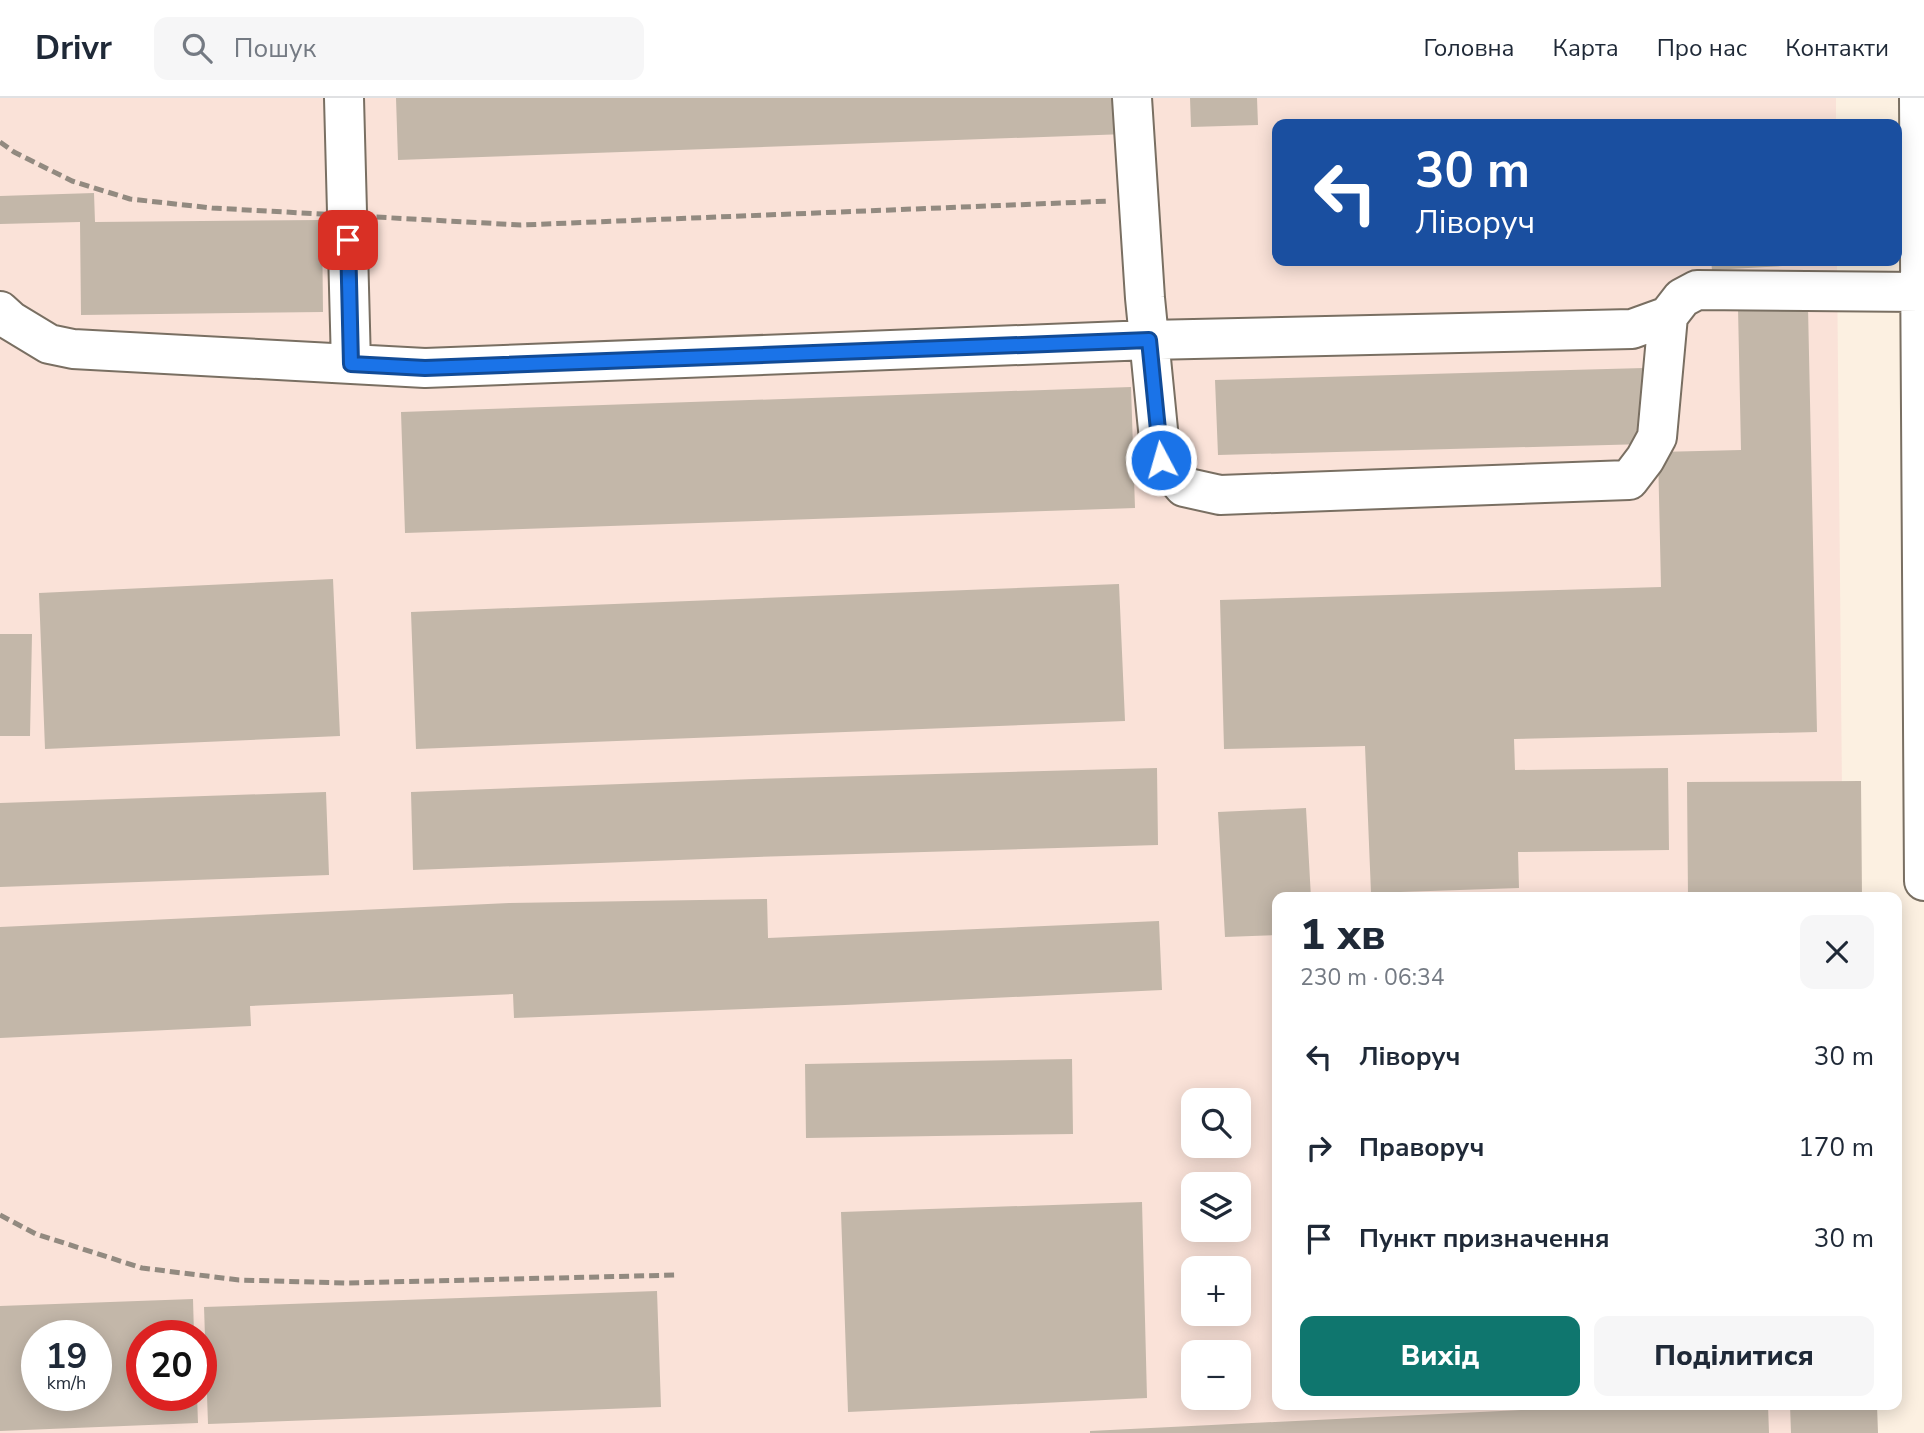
<!DOCTYPE html>
<html lang="uk">
<head>
<meta charset="utf-8">
<style>
	body { margin:0; font-family:"Nunito Sans",sans-serif; background:#f6f6f7; color:#1f2937; height:100vh; display:flex; flex-direction:column; font-size:26px; white-space:nowrap }
	* { box-sizing:border-box; margin:0 }
	p { font-size:23px; color:#747a83 }
	.icon { flex:none; width:38px; height:38px; fill:none; stroke:currentColor; stroke-width:2; stroke-linecap:round; stroke-linejoin:round }
	.map { position:relative; flex:1; overflow:hidden }
	.side { position:absolute; left:1272px; top:794px; width:630px; height:518px; display:flex; flex-direction:column; background:#fff; border-radius:14px; box-shadow:0 4px 18px #0003 }
	.side>* { flex:none }
	.hud { position:absolute; left:1272px; top:21px; width:630px; height:147px; border-radius:14px; box-shadow:0 4px 18px #0003; background:#1a4fa0; color:#fff; overflow:hidden }
	.controls { position:absolute; left:1181px; top:990px; display:grid; gap:14px }
	.controls a { display:grid; place-items:center; width:70px; height:70px; border-radius:14px; background:#fff; box-shadow:0 4px 18px #0003; font-size:35px }
	.speed { position:absolute; left:21px; top:1222px; display:flex; gap:14px; font-size:35px; font-weight:700; text-align:center }
	.speed>* { display:grid; place-content:center; width:91px; height:91px; border-radius:50%; background:#fff; box-shadow:0 4px 18px #0003; line-height:1 }
	.speed small { font-size:18px; font-weight:400 }
	.speed .limit { border:10px solid #d22; background:#fff; color:#111 }
	.pin { position:absolute; display:grid; place-items:center; width:60px; height:60px; color:#fff; margin:-30px; border-radius:14px; box-shadow:0 4px 10px #0006 }
	.me { position:absolute; width:77px; margin:-38px; rotate:354deg; stroke-linejoin:round; filter:drop-shadow(0 0 5px #0008) }
	.turn { display:flex; align-items:center; gap:24px; height:147px; padding:0 28px; font-size:32px }
	.turn .icon { width:91px; height:91px; stroke-width:2.5 }
	.turn b { display:block; font-size:49px; line-height:60px }
	.round { display:grid; place-items:center; flex:none; width:74px; height:74px; border-radius:14px; background:#f6f6f7 }
	.head { display:flex; align-items:center; justify-content:space-between; height:119px; padding:0 28px }
	h1 { font-size:42px; font-weight:800; line-height:52px }
	.cta { display:flex; gap:14px; margin-top:auto; padding:14px 28px }
	.cta a { flex:1; height:80px; border-radius:14px; background:#0f766e; color:#fff; font-size:28px; font-weight:800; line-height:80px; text-align:center }
	.cta a+a { background:#f6f6f7; color:#1f2937 }
	ul { padding:0; list-style:none }
	li { display:flex; align-items:center; gap:21px; height:91px; padding:0 28px }
	li div { flex:1 }
	li b { display:block; font-size:26px }
	li em { font-style:normal }
	header { display:flex; align-items:center; gap:42px; box-sizing:border-box; height:98px; padding:0 35px; background:#fff; border-bottom:2px solid #e0e1e3 }
	header strong { font-size:33px }
	nav { display:flex; gap:38px; margin-inline-start:auto; font-size:24px }
	.search { width:490px; height:63px; background:#f6f6f7; display:flex; align-items:center; gap:18px; box-sizing:border-box; padding:0 24px; border-radius:14px; color:#747a83; font-size:26px }
	.map>svg:first-child { display:block }
	.industrial { fill:#fae2d8; fill-rule:evenodd }
	.building { fill:#c3b7a9; fill-rule:evenodd }
	.lines { fill:none; stroke-linecap:round; stroke-linejoin:round }
	.minor-casing { stroke:#796f62; stroke-width:42 }
	.minor { stroke:#fff; stroke-width:38 }
	.rail { stroke:#928a80; stroke-width:5; stroke-dasharray:10 5; stroke-linecap:butt }
	.route-casing { stroke:#114b97; stroke-width:18 }
	.route { stroke:#1a73e8; stroke-width:12 }
</style>
</head>
<body>
<header>
<strong>Drivr</strong>
<div class="search"><svg class="icon" aria-label="search" viewBox="0 0 24 24"><circle cx="10" cy="10" r="6"/><path d="M15 15l6 6"/></svg>Пошук</div>
<nav><a>Головна</a><a>Карта</a><a>Про нас</a><a>Контакти</a></nav>
</header>
<div class="map">
<svg width="1924" height="1335" viewBox="0 0 1924 1335">
	<rect width="100%" height="100%" fill="#fcf0e1"/>
	<path class="industrial" d="M0 0H1836V26H1278V163H1837L1843 800H1278V1307H1847V1335H0ZM1194 1003H1239V1048H1194ZM1194 1087H1239V1132H1194ZM1194 1171H1239V1216H1194ZM37 1237H96V1297H37ZM142 1237H201V1297H142ZM1194 1255H1239V1300H1194Z"/>
	<path class="building" d="M396 0H1125L1126 36 398 62Z
		M1190 0H1257L1258 27 1191 29Z
		M94 95 95 124 322 122 323 214 81 217 80 124 0 126V98Z
		M1711 163H1801V167L1712 172Z
		M1808 209 1817 634 1514 641 1515 672 1668 670 1669 752 1518 754 1519 790 1371 795 1365 648 1224 651 1220 502 1661 489 1658 354 1741 352 1738 210Z
		M1644 270 1646 346 1218 357 1215 282Z
		M1131 289 1135 410 405 435 401 314Z
		M333 481 340 638 45 651 39 495Z
		M1119 486 1125 623 416 651 411 514Z
		M0 536H32L30 638H0Z
		M1157 670 1158 747 757 759 413 772 411 694 754 681Z
		M1861 683 1862 800H1688L1687 684Z
		M326 694 329 777 0 789V705Z
		M1306 710 1311 800H1278V837L1225 839 1218 714Z
		M767 801 768 840 1159 823 1162 892 845 907 514 920 513 896 250 908 251 928 0 940V829L509 805Z
		M1072 961 1073 1036 806 1040 805 966Z
		M1142 1104 1147 1300 848 1314 841 1114Z
		M657 1193 661 1309 208 1326 204 1209Z
		M193 1201 194 1237H142V1297H197L198 1325 0 1333V1208ZM37 1237H96V1297H37Z
		M1621 1307H1768L1769 1335H1090V1333Z
		M1790 1307H1877L1878 1335H1791Z"/>
	<g class="lines">
		<g class="minor-casing">
			<path id="minor" d="M344 0 351 266
				M1132 0 1145 200 1161 362 1184 389 1220 397 1629 382 1645 361 1657 339 1668 218
				M1919 0 1924 783
				M0 213 11 223 49 246 73 251 425 270 1149 242 1632 231 1668 218 1682 200 1697 192 1919 194"/>
		</g>
		<use href="#minor" class="minor"/>
		<path class="rail" d="M0 44 14 54 72 83 130 101 212 110 521 127 1110 103
			M0 1117 36 1136 142 1170 239 1182 347 1185 679 1177"/>
	</g>
	<g class="lines">
		<g class="route-casing">
			<path id="route" d="M348 142 351 266 425 270 1149 242 1161 362"/>
		</g>
		<use href="#route" class="route"/>
	</g>
</svg>
<div class="controls">
<a><svg class="icon" aria-label="search" viewBox="0 0 24 24"><circle cx="10" cy="10" r="6"/><path d="M15 15l6 6"/></svg></a>
<a><svg class="icon" aria-label="layers" viewBox="0 0 24 24"><path d="M12 4l9 5-9 5-9-5zM3 14l9 5 9-5"/></svg></a>
<a>+</a>
<a>−</a>
</div>
<div class="speed"><div>19<small>km/h</small></div><div class="limit">20</div></div>
<div class="pin" style="left:348px;top:142px;background:#d93025"><svg class="icon" aria-label="arrive" viewBox="0 0 24 24"><path d="M6 21V4h12l-3 4 3 4H6"/></svg></div>
<svg class="me" style="left:1161px;top:362px" viewBox="-20 -20 40 40"><circle r="17" fill="#1a73e8" stroke="#fff" stroke-width="3"/><path d="M0-11L8 9 0 5-8 9z" fill="#fff"/></svg>
<div class="hud">
<div class="turn"><svg class="icon" aria-label="left" viewBox="0 0 24 24"><path d="M17 20v-9H6M10 6l-5 5 5 5"/></svg><div><b>30 m</b>Ліворуч</div></div>
</div>
<section class="side">
<div class="head"><div><h1>1 хв</h1><p>230 m · 06:34</p></div><a class="round"><svg class="icon" aria-label="close" viewBox="0 0 24 24"><path d="M6 6l12 12M18 6L6 18"/></svg></a></div>
<ul>
<li><svg class="icon" aria-label="left" viewBox="0 0 24 24"><path d="M17 20v-9H6M10 6l-5 5 5 5"/></svg><div><b>Ліворуч</b></div><em>30 m</em></li>
<li><svg class="icon" aria-label="right" viewBox="0 0 24 24"><path d="M7 20v-9h11M14 6l5 5-5 5"/></svg><div><b>Праворуч</b></div><em>170 m</em></li>
<li><svg class="icon" aria-label="arrive" viewBox="0 0 24 24"><path d="M6 21V4h12l-3 4 3 4H6"/></svg><div><b>Пункт призначення</b></div><em>30 m</em></li>
</ul>
<div class="cta"><a>Вихід</a><a>Поділитися</a></div>
</section>
</div>
</body>
</html>
